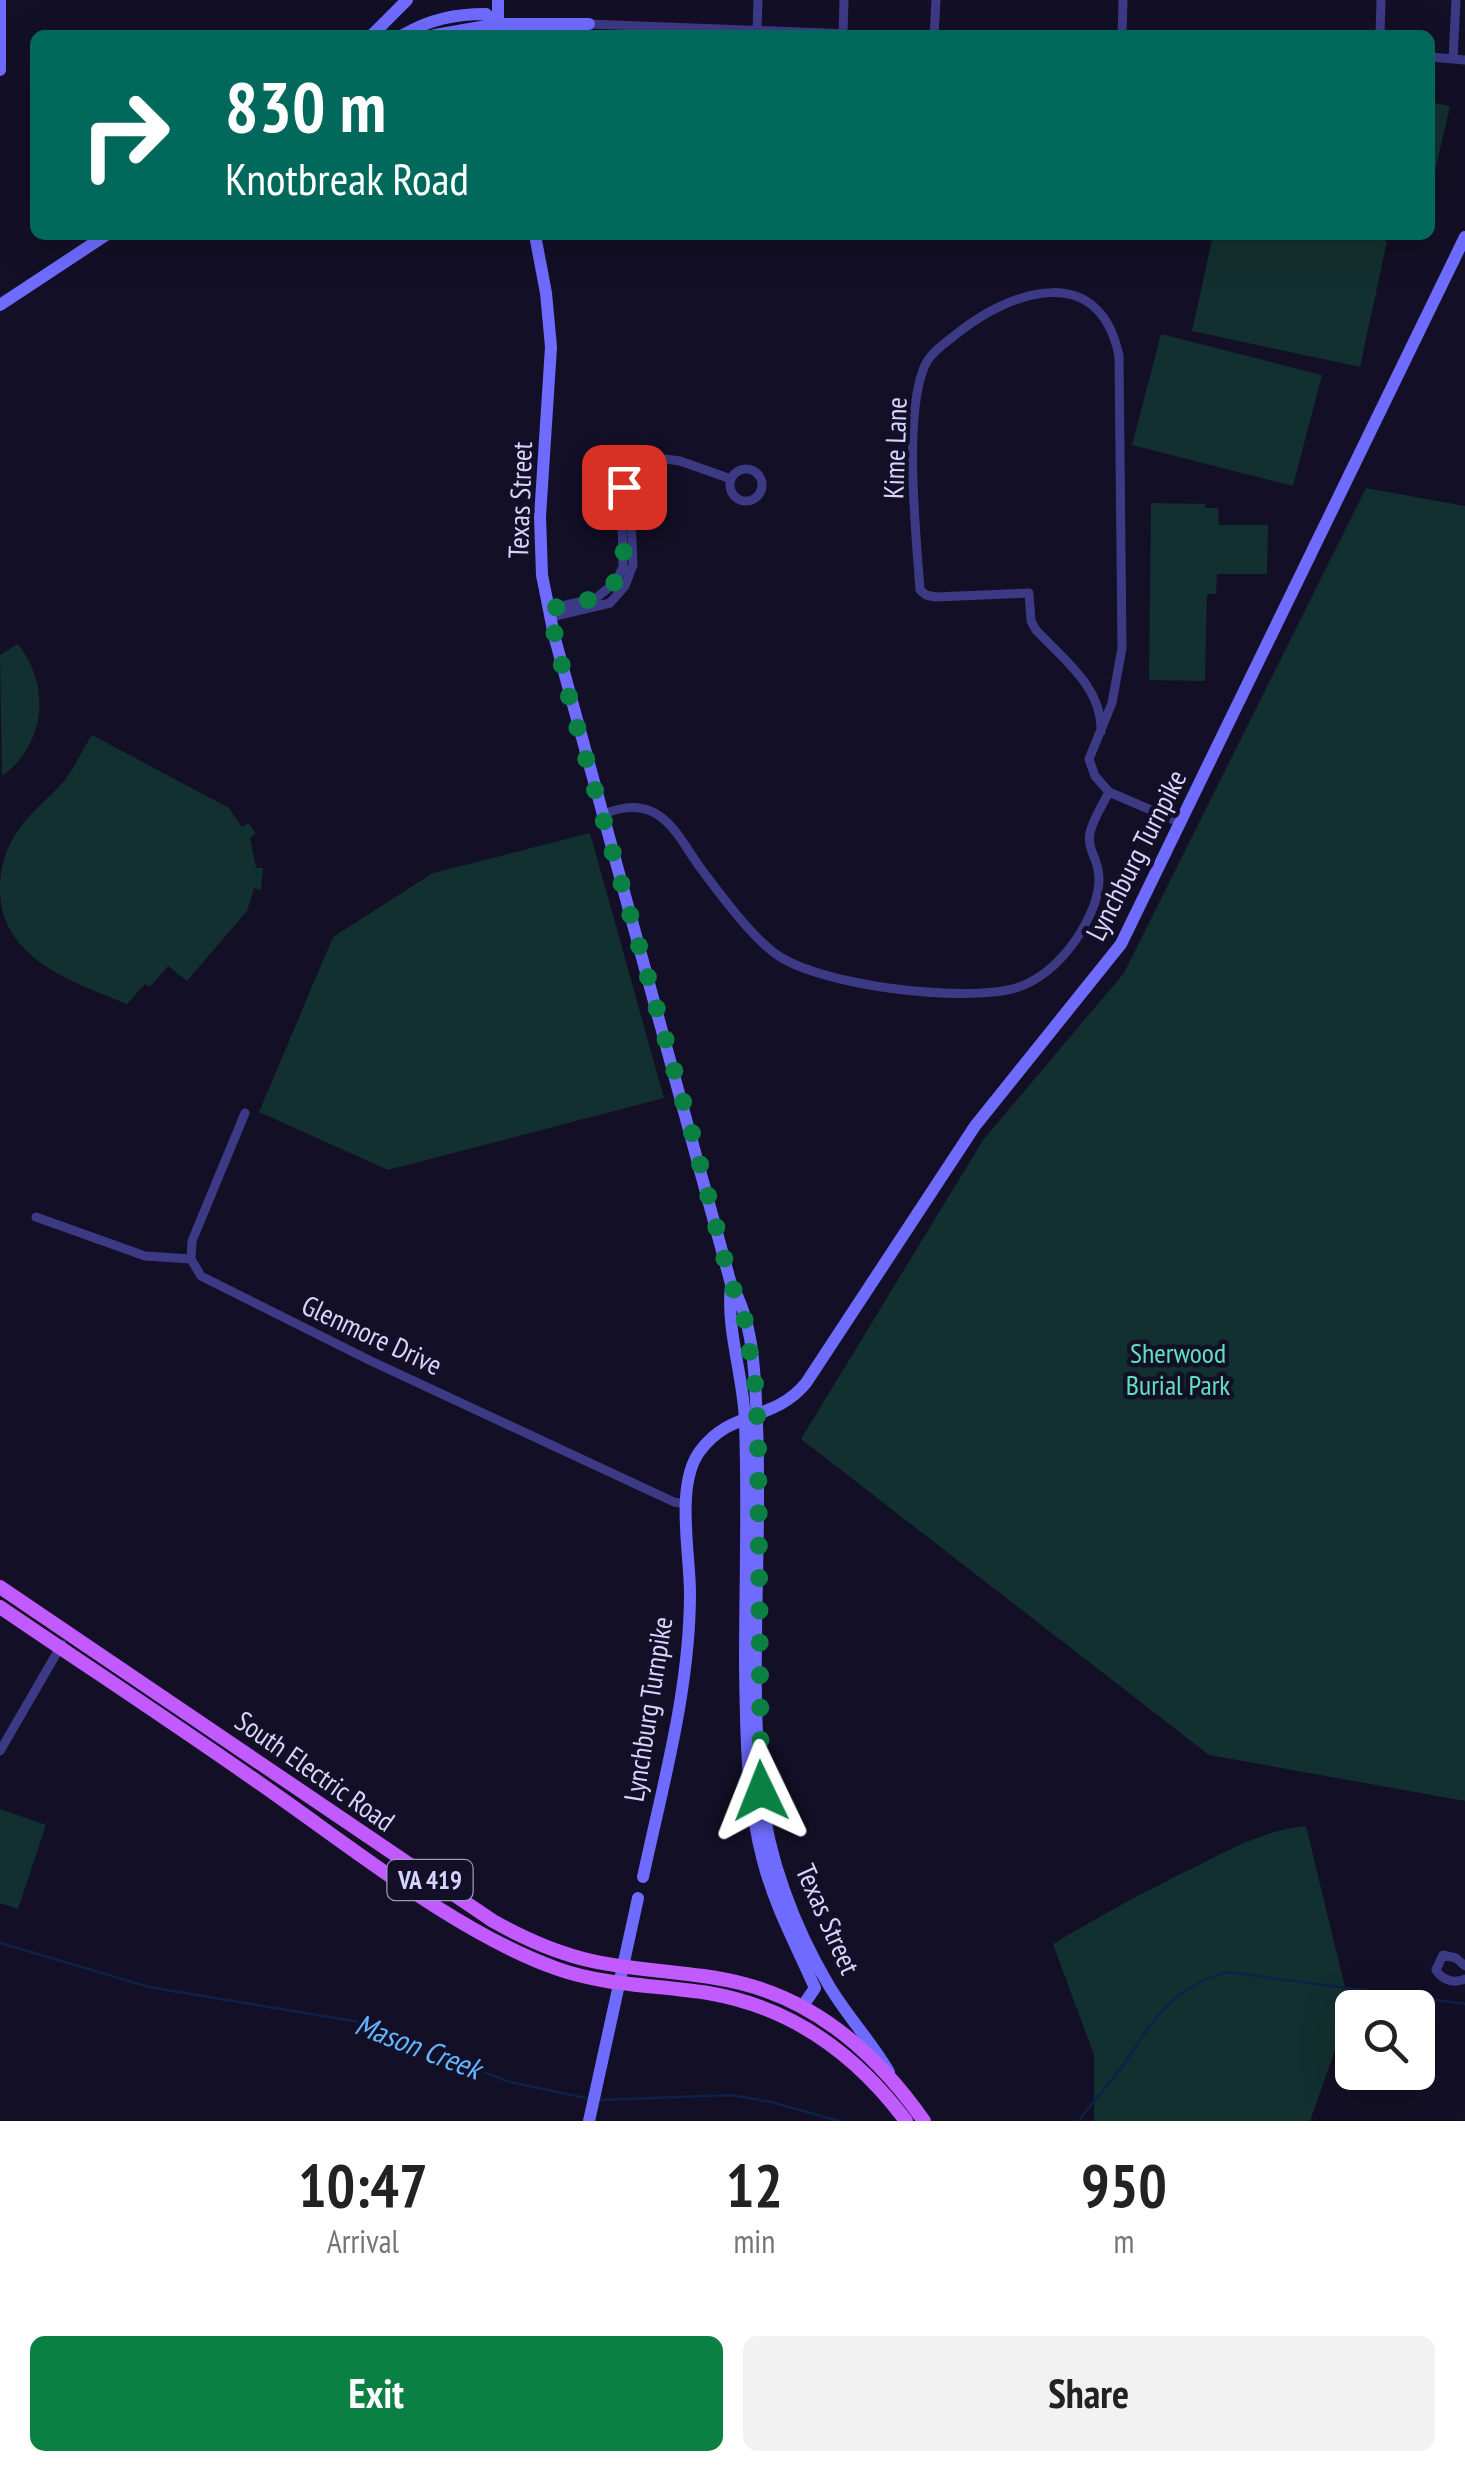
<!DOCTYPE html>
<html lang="en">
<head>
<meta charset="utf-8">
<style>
	body { margin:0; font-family:"PT Sans Narrow",sans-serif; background:#f2f2f2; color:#222; height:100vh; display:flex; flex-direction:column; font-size:38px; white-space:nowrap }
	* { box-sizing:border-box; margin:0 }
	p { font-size:32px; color:#767676 }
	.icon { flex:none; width:55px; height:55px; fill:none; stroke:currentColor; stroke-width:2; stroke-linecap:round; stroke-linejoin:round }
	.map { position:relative; height:2121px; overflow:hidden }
	.details { display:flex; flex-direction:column; background:#fff; flex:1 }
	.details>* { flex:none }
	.banner { position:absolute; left:30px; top:30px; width:1405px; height:210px; border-radius:15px; box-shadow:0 10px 40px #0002; background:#00695c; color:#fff; overflow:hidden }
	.tools { position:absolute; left:1335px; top:1990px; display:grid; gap:20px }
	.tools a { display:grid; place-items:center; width:100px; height:100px; border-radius:15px; background:#fff; box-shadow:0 10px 40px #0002; font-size:50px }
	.pin { position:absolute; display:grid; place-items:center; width:85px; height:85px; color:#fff; margin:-42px; border-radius:20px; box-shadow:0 5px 15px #0006 }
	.me { position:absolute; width:110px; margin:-55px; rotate:358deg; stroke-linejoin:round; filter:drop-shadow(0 0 8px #0008) }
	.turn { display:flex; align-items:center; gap:35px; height:210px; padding:0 30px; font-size:45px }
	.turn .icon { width:130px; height:130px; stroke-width:2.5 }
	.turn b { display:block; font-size:70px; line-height:85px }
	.eta { display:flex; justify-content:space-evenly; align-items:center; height:170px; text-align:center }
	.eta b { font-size:60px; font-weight:800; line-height:70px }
	.button { display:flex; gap:20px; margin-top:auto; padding:20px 30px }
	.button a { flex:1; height:115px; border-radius:15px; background:#0b8043; color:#fff; font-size:40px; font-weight:800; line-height:115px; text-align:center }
	.button a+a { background:#f2f2f2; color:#222 }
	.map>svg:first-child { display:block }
	.green { fill:#12302f }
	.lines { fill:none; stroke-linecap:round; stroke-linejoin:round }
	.stream { stroke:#0c2248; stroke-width:2.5 }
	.street { stroke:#3d3a85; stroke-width:9 }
	.secondary { stroke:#6f6bff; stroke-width:12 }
	.primary { stroke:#c25bff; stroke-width:14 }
	.route { stroke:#0b8043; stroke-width:18; stroke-dasharray:0 32.4 }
	.labels { text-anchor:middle; stroke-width:9; stroke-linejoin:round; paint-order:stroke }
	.shield { fill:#130f26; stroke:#9e99be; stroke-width:2.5 }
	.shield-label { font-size:25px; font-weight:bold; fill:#d9d4ff }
	.street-label { font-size:28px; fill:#d9d4ff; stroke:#130f26 }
	.park-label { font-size:28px; fill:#5fe0c0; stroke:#130f26 }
	.water-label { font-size:30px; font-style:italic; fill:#62b6ff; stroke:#130f26 }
</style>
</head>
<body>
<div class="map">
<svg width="1465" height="2121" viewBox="0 0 1465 2121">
	<rect width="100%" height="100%" fill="#130f26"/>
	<path class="green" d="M1430 102 1450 106 1430 193Z
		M1213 235H1358L1387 241 1360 367 1192 331Z
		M1161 334 1322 375 1293 486 1132 445Z
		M1366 488 1465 506V1801L1209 1755 801 1439 983 1140 1124 973Z
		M1151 503 1205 504V508H1218L1219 525H1268L1267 574H1217L1216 594H1207L1205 681 1149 680Z
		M18 644C51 686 46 744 2 776L0 655Z
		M92 735 229 808 242 827 248 823 256 833 250 838 256 868H263L261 890 254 888 247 911 187 981 168 966 150 987 145 984 127 1004C73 982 0 959 0 889 0 868 5 850 17 832 30 812 49 799 64 781 75 767 83 749 92 735Z
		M590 833 664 1098 388 1170 259 1112 333 937 433 873Z
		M0 1809 46 1825 18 1909 0 1903Z
		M1306 1826 1350 2008 1310 2121H1094V2055L1053 1944C1100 1916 1147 1890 1197 1866 1232 1848 1266 1830 1306 1826Z"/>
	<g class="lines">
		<path class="stream" d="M0 1943 149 1987 354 2021 510 2082 586 2098
			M599 2100 732 2095 771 2102 839 2121
			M1079 2121C1091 2103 1106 2088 1119 2071 1152 2024 1168 1988 1228 1972L1465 2004"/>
		<path class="street" d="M589 24 877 35
			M757 31 758 0
			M843 34 844 0
			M934 35 936 0
			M1122 35 1123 0
			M1380 35 1381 0
			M1430 57 1465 60
			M1453 59 1456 0
			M730 485a16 16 0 1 1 32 0a16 16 0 1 1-32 0Z
			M549 609 596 598 616 582 623 567 622 519 627 454 680 461 731 479
			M551 617 610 603 625 586 633 565 631 518 637 456
			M1101 732C1103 688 1064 660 1036 630L1031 621 1029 593 935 597 926 595 920 590C916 533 904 422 923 370 929 353 945 343 959 332 1015 288 1100 263 1119 356L1122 648 1112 703 1089 759 1095 776 1109 792 1181 823
			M601 815C618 808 635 804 653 812 676 824 687 851 702 870 721 895 748 932 772 951 813 986 965 1003 1016 988 1041 980 1060 962 1075 941 1088 922 1103 893 1098 870 1096 857 1087 847 1090 833 1093 819 1103 804 1109 792
			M245 1113 192 1241 191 1259 201 1276 371 1361 674 1502 687 1504
			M36 1217 145 1256 191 1259
			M0 1751 62 1644
			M1465 1966 1456 1958 1443 1955 1436 1970C1442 1980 1454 1984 1465 1979"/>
		<path class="secondary" d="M372 35 407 0
			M403 35C430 19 456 14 486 14L498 24
			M435 35 498 24H589
			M498 35V0
			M0 70V0
			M535 235 546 293 551 347 540 517 542 575 554 635 731 1284C755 1324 755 1380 757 1425 762 1545 749 1673 761 1791 768 1857 794 1927 828 1984 846 2015 871 2041 889 2072
			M0 305 106 235
			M731 1286C726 1331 744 1378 745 1422 748 1503 745 1584 745 1665 746 1731 746 1797 763 1861 775 1907 796 1945 815 1988L802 2007
			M643 1877C663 1784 690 1689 690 1593 690 1553 675 1484 700 1451 731 1409 774 1422 806 1383L975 1126 1121 944 1465 237
			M589 2121 638 1898"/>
		<path class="primary" d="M0 1587 493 1921C525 1939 556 1953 592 1961 642 1972 695 1971 744 1984 822 2004 879 2057 924 2121
			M0 1607C94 1671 189 1733 282 1799 364 1857 464 1936 558 1969 606 1986 658 1985 708 1993 791 2007 856 2054 906 2121"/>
	</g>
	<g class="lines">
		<path class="route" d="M624 487C622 521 635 583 596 597 582 603 564 605 549 609L571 705 692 1133 731 1284 743 1310 756 1390 758 1436 761 1791"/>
	</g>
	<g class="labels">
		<rect class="shield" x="387.5" y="1860" width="85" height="40" rx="8"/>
		<g class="shield-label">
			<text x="430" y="1889">VA 419</text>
		</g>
		<g class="street-label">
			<text transform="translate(895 448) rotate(-88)" y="10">Kime Lane</text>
			<text transform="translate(520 500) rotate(-88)" y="10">Texas Street</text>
			<text transform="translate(1136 855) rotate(-63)" y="10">Lynchburg Turnpike</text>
			<text transform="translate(372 1335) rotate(25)" y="10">Glenmore Drive</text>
			<text transform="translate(648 1709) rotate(-81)" y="10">Lynchburg Turnpike</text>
			<text transform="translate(315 1771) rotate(35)" y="10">South Electric Road</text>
			<text transform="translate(828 1919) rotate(66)" y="10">Texas Street</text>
		</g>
		<g class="park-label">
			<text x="1178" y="1363">Sherwood<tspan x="1178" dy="32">Burial Park</tspan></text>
		</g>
		<g class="water-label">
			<text transform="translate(418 2047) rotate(21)" y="10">Mason Creek</text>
		</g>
	</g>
</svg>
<div class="tools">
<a><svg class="icon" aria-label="search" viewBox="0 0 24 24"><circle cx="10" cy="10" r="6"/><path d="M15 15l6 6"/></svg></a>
</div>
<div class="pin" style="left:624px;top:487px;background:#d93025"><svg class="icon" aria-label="arrive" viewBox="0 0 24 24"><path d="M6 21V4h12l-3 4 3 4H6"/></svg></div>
<svg class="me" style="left:761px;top:1791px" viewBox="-20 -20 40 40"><path d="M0-17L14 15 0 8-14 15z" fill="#0b8043" stroke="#fff" stroke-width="4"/></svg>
<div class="banner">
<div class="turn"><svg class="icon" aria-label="right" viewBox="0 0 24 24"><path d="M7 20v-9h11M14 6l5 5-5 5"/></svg><div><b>830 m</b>Knotbreak Road</div></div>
</div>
</div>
<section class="details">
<div class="eta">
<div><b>10:47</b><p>Arrival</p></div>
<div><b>12</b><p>min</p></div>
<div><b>950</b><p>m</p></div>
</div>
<div class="button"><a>Exit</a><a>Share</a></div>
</section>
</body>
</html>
